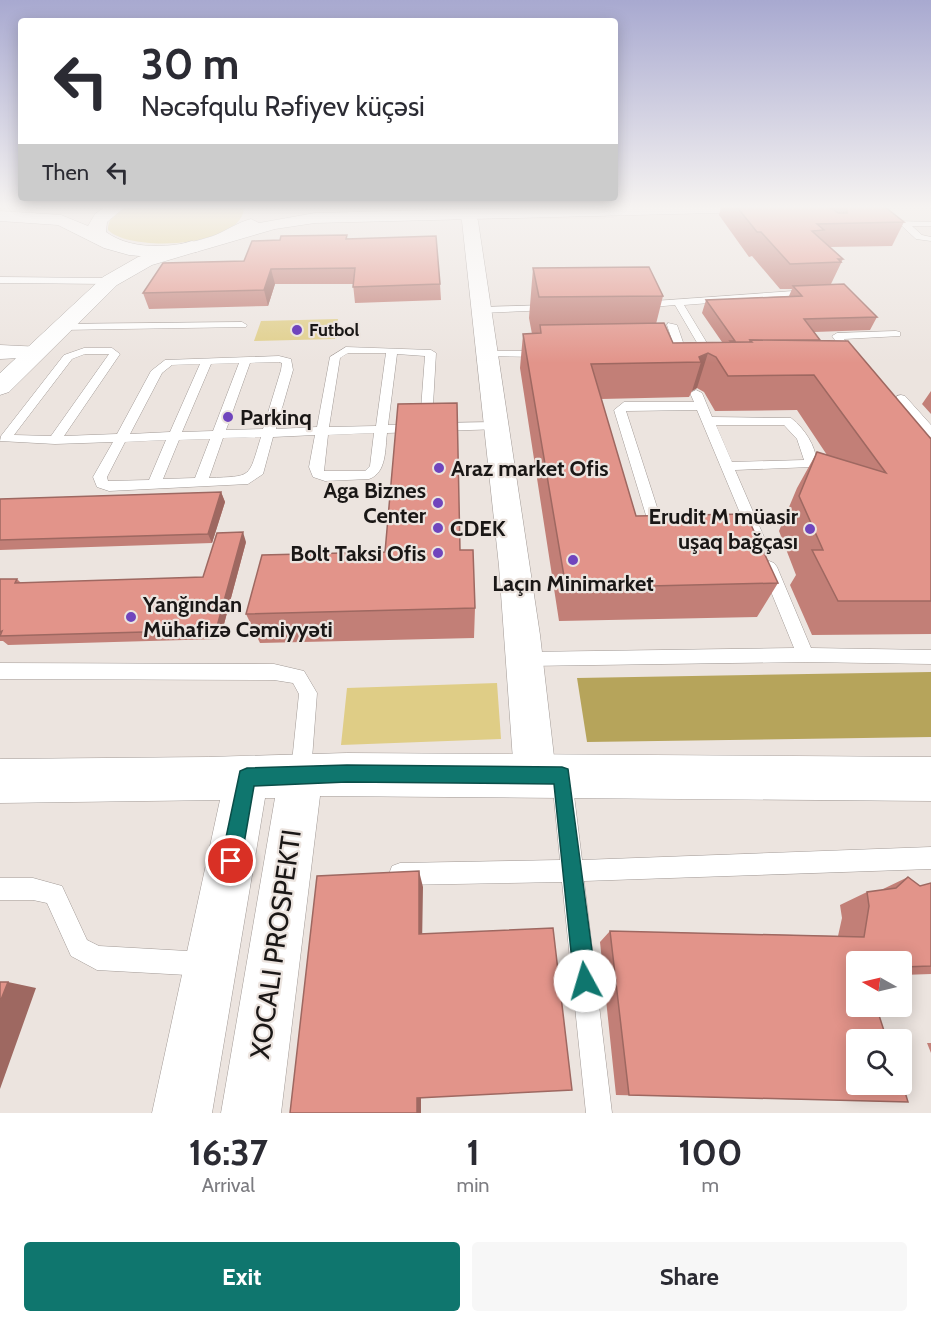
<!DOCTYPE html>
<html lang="en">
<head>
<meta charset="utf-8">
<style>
	body { margin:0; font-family:Cabin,sans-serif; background:#f7f7f7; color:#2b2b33; height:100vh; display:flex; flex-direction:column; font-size:22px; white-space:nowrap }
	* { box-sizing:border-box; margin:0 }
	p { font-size:20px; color:#7c7c81 }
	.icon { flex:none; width:33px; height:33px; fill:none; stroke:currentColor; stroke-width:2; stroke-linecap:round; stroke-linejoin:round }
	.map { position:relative; height:1113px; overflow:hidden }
	.drawer { display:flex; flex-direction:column; background:#fff; flex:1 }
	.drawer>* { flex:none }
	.banner { position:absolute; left:18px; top:18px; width:600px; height:183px; border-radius:6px; box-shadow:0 3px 15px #0003; background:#fff; color:#2b2b33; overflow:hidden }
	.needle { width:39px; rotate:278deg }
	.fabs { position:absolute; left:846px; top:951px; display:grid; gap:12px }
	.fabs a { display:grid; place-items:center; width:66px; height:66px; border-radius:6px; background:#fff; box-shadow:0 3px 15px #0003; font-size:30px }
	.pin { position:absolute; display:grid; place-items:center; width:51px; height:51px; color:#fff; margin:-26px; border:3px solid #fff; border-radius:50%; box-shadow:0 2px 6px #0007 }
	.me { position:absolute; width:66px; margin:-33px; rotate:354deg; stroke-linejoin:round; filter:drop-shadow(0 0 4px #0008) }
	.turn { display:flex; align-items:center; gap:21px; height:126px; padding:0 24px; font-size:27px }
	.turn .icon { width:78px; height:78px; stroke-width:2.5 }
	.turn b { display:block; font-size:42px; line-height:51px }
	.then { display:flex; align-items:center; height:57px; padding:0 24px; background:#0003; gap:12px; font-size:22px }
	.eta { display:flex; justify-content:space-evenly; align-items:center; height:102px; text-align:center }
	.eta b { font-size:36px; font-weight:700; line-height:42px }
	.button { display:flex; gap:12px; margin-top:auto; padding:12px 24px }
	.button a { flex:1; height:69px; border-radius:6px; background:#0f766e; color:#fff; font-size:24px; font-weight:700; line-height:69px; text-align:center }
	.button a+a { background:#f7f7f7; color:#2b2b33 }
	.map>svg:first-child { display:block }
	.green { fill:#dfcd86 }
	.forest { fill:#b6a45b }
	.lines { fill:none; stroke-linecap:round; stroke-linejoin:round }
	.service-casing { stroke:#a29a96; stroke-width:1 }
	.minor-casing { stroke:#a29a96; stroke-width:1 }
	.tertiary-casing { stroke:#a29a96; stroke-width:1 }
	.secondary-casing { stroke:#a29a96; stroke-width:1 }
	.service { fill:#fff; fill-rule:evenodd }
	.minor { fill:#fff; fill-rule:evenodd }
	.tertiary { fill:#fff; fill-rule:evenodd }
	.secondary { fill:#fff; fill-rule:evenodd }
	.wall { fill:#c27f77 }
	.shaded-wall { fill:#9e6861 }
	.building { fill:#e2948a; stroke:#9e6861; stroke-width:1.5 }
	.route { fill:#0f766e; stroke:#0a4d48; stroke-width:1.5 }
	.poi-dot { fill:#7045bd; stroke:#ece4df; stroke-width:2 }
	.labels { text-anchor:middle; stroke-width:4.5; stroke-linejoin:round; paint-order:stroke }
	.far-poi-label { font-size:18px; font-weight:bold; fill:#1a1716; stroke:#ece4df; text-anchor:start }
	.poi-label { font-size:22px; font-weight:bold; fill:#1a1716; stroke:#ece4df; text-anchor:start }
	.near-street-label { font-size:27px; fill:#1a1716; stroke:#ece4df }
</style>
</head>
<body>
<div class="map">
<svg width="931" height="1113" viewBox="0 0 931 1113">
	<rect width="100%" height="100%" fill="#ece4df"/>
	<path class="green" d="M127 207H243L244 208C242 247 131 253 108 230 108 217 117 213 127 207Z
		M338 319 335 339 254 341 261 321Z
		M497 683 501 739 341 745 347 688Z"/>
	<path class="forest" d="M931 672V737L587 742 577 678Z"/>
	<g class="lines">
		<g class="service-casing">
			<path id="service" d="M854 207H865L897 221 931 222V226H912L922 235 931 237V241L916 239 902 226 893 225Z
				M0 277 110 278 115 281 110 284 0 283Z
				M808 290 811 291V295L684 305 716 358 711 361 706 358 675 305 641 308 636 305 641 302Z
				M548 305 553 308 551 310 482 313 477 310 482 307Z
				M242 322 247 325 246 327 61 330 56 327 61 324Z
				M668 323 677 325 685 348 684 353 669 356 664 353 675 349 667 325Z
				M896 331 900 332V336L844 339 857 356 852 359 848 358 832 336 837 333Z
				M346 347 431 350 436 353 432 422 426 426 420 422 425 356 397 354 388 425 415 424 421 428 415 432 387 433C385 448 387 473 369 479L325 481 313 477 309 467 315 435 273 437 263 474 248 484 109 491 97 487 93 477 113 442 55 444 0 441 1 436 64 355 84 348H112L120 354 64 436 117 434 151 371 165 360 279 356 291 359 293 370 276 429 317 427 330 357ZM348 353H386L376 426 329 427 340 358ZM85 354H109L51 436 14 435 72 359ZM279 362 282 363 281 370 263 429 226 430 250 363ZM239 363 213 431 182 432 211 364ZM200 364 170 432 130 434 162 373 172 365ZM374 433 370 466 365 471H324L328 435ZM261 437C248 479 253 476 209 478L223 438ZM210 439 195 478 163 479 179 440ZM166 440 149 480 108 481 107 477 125 442Z
				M489 351H540L545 354 540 357 485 356 484 354Z
				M696 390 702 393 712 417 791 418C805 429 815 445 817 462L811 467 735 470 767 544 765 548H755L753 544 697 410 626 411 666 535 659 540 652 535 614 410 624 402H694L690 393ZM716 425H784L797 439 804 460 732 462Z
				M901 395 905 396 931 425V437L927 436 897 400V396Z
				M497 422 503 426 501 429 439 431 433 427 439 423Z
				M769 561 774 563 777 567 811 648 931 650V664L806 662 527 666 521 664 518 659 521 654 527 652 794 648 761 567 764 563Z
				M0 663 274 664 304 671 317 693 311 772 308 779 301 782 294 779 291 772 299 694 293 683 274 680 0 679Z
				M562 769 569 772 572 779 582 860 931 847V869L584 881 612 1113H586L562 882 400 885 392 882 389 874 392 866 400 863 560 860 552 779 555 772Z
				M0 878H33L62 886 87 940 99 946 205 952 213 956 217 964 213 972 205 976 97 970 71 956 47 903 33 900H0Z"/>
		</g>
		<g class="minor-casing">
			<path id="minor" d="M467 208 473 210 478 221 540 635 556 774 550 788 535 794 520 788 514 774 499 566 462 221 459 213Z
				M0 345 42 347 45 352 42 357 0 359Z"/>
		</g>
		<g class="tertiary-casing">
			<path id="tertiary" d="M192 241 199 243 201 247 199 251 152 265 117 285 9 392 0 395V373L103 277 138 257Z"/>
		</g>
		<g class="secondary-casing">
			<path id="secondary" d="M105 207H125L107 222 106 232C135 253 180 247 213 236 226 231 238 222 251 219L259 223 315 213 551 207H761L753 212 315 223 275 229 196 252 150 257 129 255 104 248 58 225 0 221V211L61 215 88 226 95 214Z
				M347 753 931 757V801L320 796 281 1113H221L275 798H265L212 1113H152L220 800 0 803V759L208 757Z"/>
		</g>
		<use href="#service" class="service"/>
		<use href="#minor" class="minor"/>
		<use href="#tertiary" class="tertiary"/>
		<use href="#secondary" class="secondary"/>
	</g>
	<path class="wall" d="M721 207H885L904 222 892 246 830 247 843 259 831 284 877 317 870 330 814 332 820 340 931 439V634L812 635 790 585 796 575 779 531 797 488 817 452 827 455 797 410 715 411 704 392 697 388 692 391 689 397 601 399 636 516 778 583 757 617 559 621 520 368 523 334H532L529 318 533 268 663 296 656 324 673 343 722 342 702 313 706 300 789 296 792 289H780L752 256 749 257 719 215Z
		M347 235V238L440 284 441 300 355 303 353 284H275L268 306 149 309 143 293 244 261 280 240Z
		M931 391V414L922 404Z
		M221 492 225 502 212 543 0 550V499Z
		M246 542 220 639 8 645 3 641H0V579H17L21 583 203 577Z
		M460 550 475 608 474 638 260 643 246 614Z
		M908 877 920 886 931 883V974L902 975V962H856L908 1102 616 1095 600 942 610 931 838 936 842 918 840 905 867 892 881 890Z
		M927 1043H931V1053Z"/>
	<path class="shaded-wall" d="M271 269 275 284 268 306 264 290Z
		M708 353 697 388 692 391 701 362 699 357Z
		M221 492 225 502 212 543 208 534Z
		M243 532 246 542 220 639 216 630Z
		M419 871 423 887 422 946 419 934Z
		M8 982 36 988 0 1089V1002Z
		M421 1097V1113H417V1098Z"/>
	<path class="building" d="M737 207H830L838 213H847V207H885L904 222 817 224 824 230 812 231 843 259H838L841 262 790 264 761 232H757Z
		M347 235 346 239 436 236 440 284 353 287 355 268 271 269 264 290 143 293 163 263 244 261 252 241 280 240 281 236Z
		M649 267 663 296 539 297 533 268Z
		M844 284 877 317 804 319 820 340H750V342H731L730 341H735L706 300 802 296 793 286Z
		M664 323 673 343 752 342 750 340 848 341 931 439V601H838L812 550H823L799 496 817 452 886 473 814 375 728 376 716 357 708 353 699 357 701 362 591 364 636 516 746 514 778 583 566 588 523 334 541 333 540 325Z
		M457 403 460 550H473L475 608 246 614 262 555 385 552 398 404Z
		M221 492 208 534 0 540V499Z
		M243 532 216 630 0 636 2 631 0 632V579H17L15 583 203 577 217 533Z
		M419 871V934L553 928 572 1090 417 1098V1113H290L317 876Z
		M908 877 920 886 931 883V966L902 967V962H856V1006H876L887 1040H856V1084H902V1082L908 1102 629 1095 610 931 864 937 869 906 867 892 896 888Z
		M0 982H8L0 1002Z"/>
	<linearGradient id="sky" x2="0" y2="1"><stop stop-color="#a8a9d0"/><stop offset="0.57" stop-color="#f6f3f1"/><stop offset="1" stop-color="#f6f3f1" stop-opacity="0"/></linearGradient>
	<rect width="931" height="363" fill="url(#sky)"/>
	<path class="route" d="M347 765 562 767 568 769 596 981 592 989 585 992 577 989 574 981 554 784 347 782 254 786 241 861 238 868 231 871 224 868 221 861 240 771 247 768Z"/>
	<g class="poi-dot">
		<circle cx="297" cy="330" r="6"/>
		<circle cx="228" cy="417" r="6"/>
		<circle cx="439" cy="468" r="6"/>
		<circle cx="438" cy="503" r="6"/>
		<circle cx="438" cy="528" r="6"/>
		<circle cx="810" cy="529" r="6"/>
		<circle cx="438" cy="553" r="6"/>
		<circle cx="573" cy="560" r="6"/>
		<circle cx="131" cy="617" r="6"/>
	</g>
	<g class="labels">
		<g class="far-poi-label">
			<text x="309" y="336">Futbol</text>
		</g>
		<g class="poi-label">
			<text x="240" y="425">Parkinq</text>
			<text x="451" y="476">Araz market Ofis</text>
			<text x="426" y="498" text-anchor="end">Aga Biznes<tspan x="426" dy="25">Center</tspan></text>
			<text x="798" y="524" text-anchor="end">Erudit M müasir<tspan x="798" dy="25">uşaq bağçası</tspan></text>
			<text x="450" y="536">CDEK</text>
			<text x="426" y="561" text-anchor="end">Bolt Taksi Ofis</text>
			<text x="573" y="591" text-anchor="middle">Laçın Minimarket</text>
			<text x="143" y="612">Yanğından<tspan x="143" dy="25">Mühafizə Cəmiyyəti</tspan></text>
		</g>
		<g class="near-street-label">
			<text transform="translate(276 944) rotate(-82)" y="9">XOCALI PROSPEKTI</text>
		</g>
	</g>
</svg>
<div class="fabs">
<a><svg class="needle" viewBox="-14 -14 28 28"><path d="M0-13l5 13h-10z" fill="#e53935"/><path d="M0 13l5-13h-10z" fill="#7c7c81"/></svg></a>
<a><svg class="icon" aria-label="search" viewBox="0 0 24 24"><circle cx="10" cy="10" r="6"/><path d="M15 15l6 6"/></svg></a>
</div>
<div class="pin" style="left:231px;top:861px;background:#d93025"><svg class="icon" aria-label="arrive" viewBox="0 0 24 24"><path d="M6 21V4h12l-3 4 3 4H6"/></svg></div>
<svg class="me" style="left:585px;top:981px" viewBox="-20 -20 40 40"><circle r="19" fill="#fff"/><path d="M0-13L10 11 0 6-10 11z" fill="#0f766e"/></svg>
<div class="banner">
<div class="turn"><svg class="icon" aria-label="left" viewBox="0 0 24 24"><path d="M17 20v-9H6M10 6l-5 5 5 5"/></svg><div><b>30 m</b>Nəcəfqulu Rəfiyev küçəsi</div></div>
<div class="then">Then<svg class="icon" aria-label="left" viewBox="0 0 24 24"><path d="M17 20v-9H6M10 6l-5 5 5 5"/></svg></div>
</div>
</div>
<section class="drawer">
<div class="eta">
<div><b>16:37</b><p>Arrival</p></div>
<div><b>1</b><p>min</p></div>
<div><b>100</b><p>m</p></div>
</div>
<div class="button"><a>Exit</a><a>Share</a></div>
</section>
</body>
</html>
